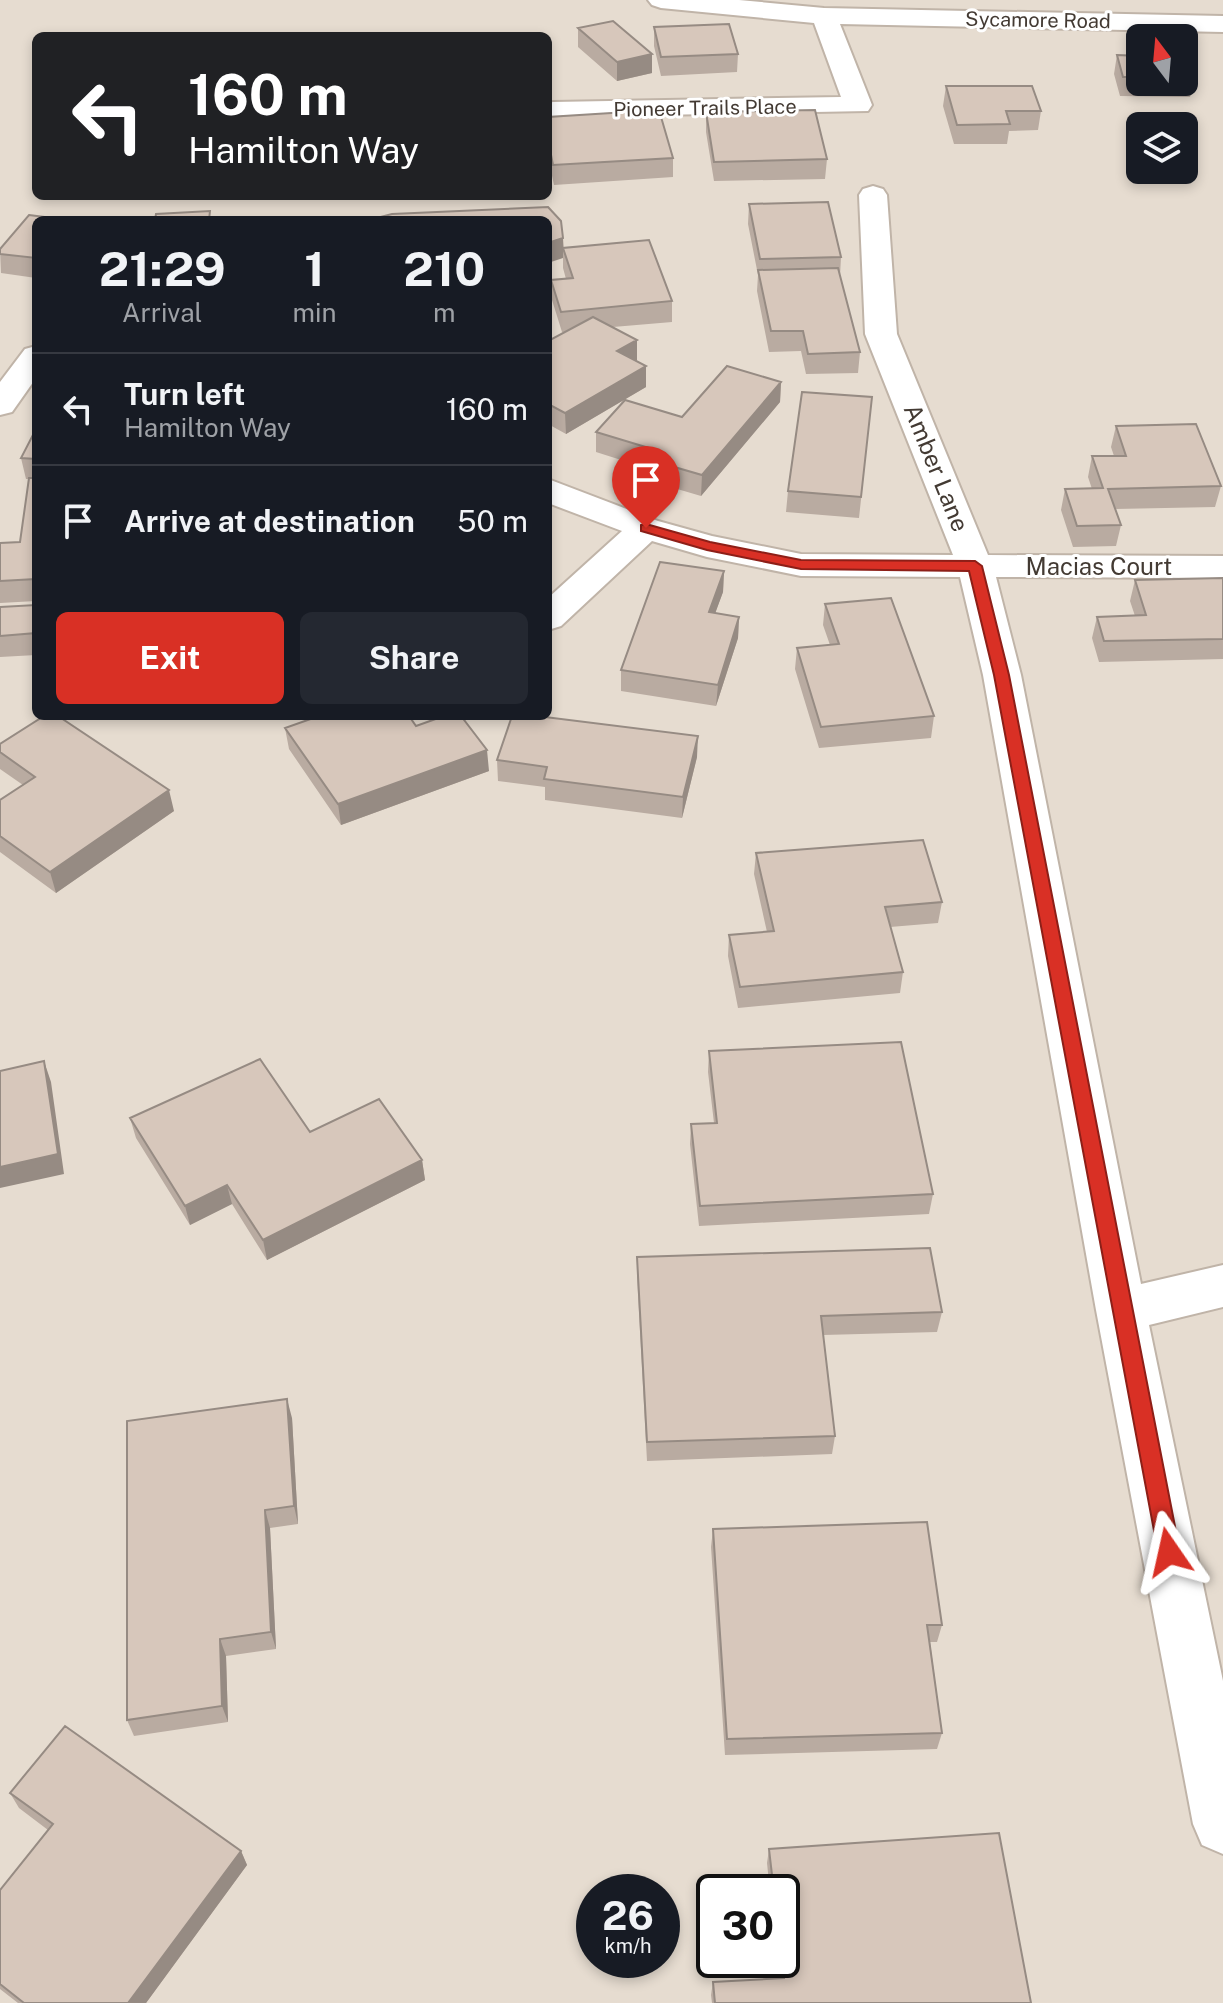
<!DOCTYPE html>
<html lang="en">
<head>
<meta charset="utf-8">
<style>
	body { margin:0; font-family:"Public Sans",sans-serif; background:#242831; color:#f1f3f6; height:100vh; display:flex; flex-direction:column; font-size:30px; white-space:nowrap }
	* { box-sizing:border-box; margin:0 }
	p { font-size:26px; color:#9ea1a6 }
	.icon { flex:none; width:44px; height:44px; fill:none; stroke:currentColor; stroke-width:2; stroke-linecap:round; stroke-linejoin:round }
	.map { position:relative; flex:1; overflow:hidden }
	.details { position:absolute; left:32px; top:216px; width:520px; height:504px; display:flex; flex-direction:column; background:#171b24; border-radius:12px; box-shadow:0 4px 12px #0003 }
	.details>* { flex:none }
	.guide { position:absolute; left:32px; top:32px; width:520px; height:168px; border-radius:12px; box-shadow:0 4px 12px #0003; background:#202124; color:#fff; overflow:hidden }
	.needle { width:52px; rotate:344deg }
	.fabs { position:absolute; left:1126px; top:24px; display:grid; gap:16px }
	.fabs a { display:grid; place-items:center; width:72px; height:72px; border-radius:12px; background:#171b24; box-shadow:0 4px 12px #0003; font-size:40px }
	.speed { position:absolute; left:576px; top:1874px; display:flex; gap:16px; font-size:40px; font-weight:700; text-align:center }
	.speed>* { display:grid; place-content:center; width:104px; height:104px; border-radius:50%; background:#171b24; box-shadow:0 4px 12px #0003; line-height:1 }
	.speed small { font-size:20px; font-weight:400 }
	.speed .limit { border:4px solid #111; border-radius:12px; background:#fff; color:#111 }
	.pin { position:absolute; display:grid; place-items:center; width:68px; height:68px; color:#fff; margin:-82px -34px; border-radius:50% 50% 50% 0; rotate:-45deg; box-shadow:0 0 8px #0007 }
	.pin .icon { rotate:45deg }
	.me { position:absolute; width:88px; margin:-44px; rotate:349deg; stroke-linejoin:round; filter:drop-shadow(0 0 6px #0008) }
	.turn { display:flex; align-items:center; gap:28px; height:168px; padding:0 24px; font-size:36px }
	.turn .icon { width:104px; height:104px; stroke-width:2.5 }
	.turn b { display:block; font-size:56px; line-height:68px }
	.eta { display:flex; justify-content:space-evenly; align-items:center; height:136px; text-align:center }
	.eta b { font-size:48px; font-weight:700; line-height:56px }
	.primary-button { display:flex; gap:16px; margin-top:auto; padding:16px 24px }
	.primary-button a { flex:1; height:92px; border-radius:12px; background:#d93025; color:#fff; font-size:32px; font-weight:700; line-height:92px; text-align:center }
	.primary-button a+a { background:#242831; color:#f1f3f6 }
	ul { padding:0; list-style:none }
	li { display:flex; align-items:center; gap:24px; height:112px; padding:0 24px; border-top:2px solid #363941 }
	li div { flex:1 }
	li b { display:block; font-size:30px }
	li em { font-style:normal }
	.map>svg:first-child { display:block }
	.residential { fill:#e6dcd0; fill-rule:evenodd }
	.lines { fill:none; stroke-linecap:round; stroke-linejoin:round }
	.minor-casing { stroke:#c0b4a8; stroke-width:4 }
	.minor { fill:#fff; fill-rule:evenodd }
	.wall { fill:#b9aba1 }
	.shaded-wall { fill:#968b83 }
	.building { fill:#d7c7bb; stroke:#968b83; stroke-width:2 }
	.route { fill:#d93025; stroke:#8d1f18; stroke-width:2 }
	.labels { text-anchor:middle; stroke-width:6; stroke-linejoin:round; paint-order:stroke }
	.far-street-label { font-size:20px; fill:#433a33; stroke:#fff }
	.street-label { font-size:24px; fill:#433a33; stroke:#fff }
</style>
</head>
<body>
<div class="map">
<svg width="1223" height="2003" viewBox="0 0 1223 2003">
	<rect width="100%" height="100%" fill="#f2ebe2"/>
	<path class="residential" d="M0 0H1223V2003H0ZM36 36H548V196H36ZM1140 38H1184V82H1140ZM1140 126H1184V170H1140ZM36 220H548V716H36ZM594 1892H662V1960H594ZM714 1892H782V1960H714Z"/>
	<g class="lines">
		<g class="minor-casing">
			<path id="minor" d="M648 0H739L824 8 1223 16V32L840 24 872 105 868 111 548 117V103L553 102 841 97 814 23 661 8 652 5Z
				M873 186 883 189 887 195 897 334 988 555 1223 556V578L996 577 1021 675 1141 1284 1223 1265V1307L1149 1325 1223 1681V1854L1202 1845 1193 1824 1096 1310 983 675 960 577 801 576 707 557 652 541 561 626 548 630V598L622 531 548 503V479L658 521 712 536 801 554 953 555 865 334 859 195 863 189Z
				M36 346V378L12 412 0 415V382L25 349Z"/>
		</g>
		<use href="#minor" class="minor"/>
	</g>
	<path class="wall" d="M654 27 738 54 737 72 661 76 654 46Z
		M578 28 652 73 617 81 578 47Z
		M1117 55 1140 56V82H1184V56L1194 78 1190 97 1120 96 1114 74Z
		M946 86 1041 111 1038 130 1009 131 1007 144H954L943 106Z
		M706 112 827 159 825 179 714 181 706 132Z
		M548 117 673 158V177L554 185 548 157Z
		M749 204 841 257 840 276 860 352 858 373 806 374 801 351 769 352 757 291 758 275 748 224Z
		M548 207 563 238 564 248 672 301V322L613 327 637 340V360L635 361 646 366V387L566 434 548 424V341L565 332H562L552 300 551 280 566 279 563 268V258Z
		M29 215 53 218V220H36V278L1 273 0 249Z
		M781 382 780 402 701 496 640 478V466L596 452V432L682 417Z
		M872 397 859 518 786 512 788 491Z
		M1116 426 1221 486 1215 507 1115 509 1121 525 1116 546 1073 547 1061 510 1065 489H1092L1088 477 1092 456H1114L1111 447Z
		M21 458 36 459V601L0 603V543L20 542 29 479H26Z
		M724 571 723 592 715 613 739 617 738 638 716 706 621 691V670Z
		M1223 578V659L1099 662 1092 638 1097 617 1135 616 1130 601 1135 580Z
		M825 604 934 716 931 738 819 748 795 669 797 648 830 645 823 625Z
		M36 605V655L0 657V607Z
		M416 726 489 771 341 825 289 749 285 728Z
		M0 744 174 811 56 893 0 852V800L23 785 0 769Z
		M697 757 682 818 545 800V787L498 781 497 760Z
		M756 853 942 902 938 923 890 927 903 972 900 993 738 1008 728 956 729 935 767 932 754 874Z
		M709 1051 933 1194 929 1214 699 1226 690 1144 691 1124 714 1123 708 1072Z
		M130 1118 310 1132 422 1160 425 1180 267 1260 232 1204 190 1225 136 1138Z
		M637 1257 942 1312 937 1332 823 1335 835 1436 832 1454 647 1461 637 1276Z
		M292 1418 298 1524 270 1528 276 1649 226 1656 228 1722 134 1736 127 1720Z
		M713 1529 942 1625 937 1642H930L942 1733 937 1749 725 1755 711 1547Z
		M10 1793 241 1851 247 1865 146 2003H18L0 1989V1890L48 1830 19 1808Z
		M769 1849 1031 2003H712L711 1995 713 1982 780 1978 778 1960H782V1892H770L767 1863Z"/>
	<path class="shaded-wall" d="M652 54V73L617 81V62Z
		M563 238V258L548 263V243Z
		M637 340V360L617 372V351Z
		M646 366V387L566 434 565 413Z
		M781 382 780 402 701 496 702 475Z
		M724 571 723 592 708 633 709 612Z
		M739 617 738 638 716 706 718 685Z
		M698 736 697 757 682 818 683 797Z
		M487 750 489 771 341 825 338 804Z
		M169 790 174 811 56 893 50 872Z
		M44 1061 51 1082 64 1174 0 1188V1167Z
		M422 1160 425 1180 267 1260 263 1240Z
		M227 1185 232 1204 190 1225 185 1206Z
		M287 1399 292 1418 298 1524 294 1506Z
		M265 1510 270 1528 276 1649 271 1632Z
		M220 1639 226 1656 228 1722 222 1706Z
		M241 1851 247 1865 146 2003H128Z"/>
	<path class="building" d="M613 21 652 54 617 62 578 28Z
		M729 24 738 54 661 57 654 27Z
		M1117 55 1140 56V77H1123Z
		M1184 56H1187L1194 78H1184Z
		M946 86H1032L1041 111H1006L1010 124 957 125Z
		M659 110 673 158 553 165 548 140V117Z
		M815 110 827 159 714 162 706 112Z
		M828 202 841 257 760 259 749 204Z
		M548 207 561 221 563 238 548 243V220H369L392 214Z
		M210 211 209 220H155L156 214Z
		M29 215 53 218 52 220H36V258L0 254V249Z
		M649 240 672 301 561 312 551 280 573 278 563 248Z
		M838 268 860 352 808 354 803 331H771L758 270Z
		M593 317 637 340 617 351 646 366 565 413 548 404V384L550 383 548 381V341Z
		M727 366 781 382 702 475 640 457 649 448 596 432 625 400 682 417Z
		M802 392 872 397 861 497 788 491Z
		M1196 424 1221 486 1108 489 1121 525 1077 526 1065 489 1103 488 1092 456H1126L1116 426Z
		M35 431H36V459L21 458Z
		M29 478H36V579L0 581V543L20 542Z
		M660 562 724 571 709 612 739 617 718 685 621 670Z
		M1223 578V639L1104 641 1097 617 1146 615 1135 580Z
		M891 598 934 716 821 727 797 648 839 644 825 604Z
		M36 605V633L0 636V607Z
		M36 664V685H34Z
		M44 716H58L169 790 50 872 0 836V800L35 777 0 752V744Z
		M319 716H409L416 726 444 716H461L487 750 338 804 285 728Z
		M512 716H537L698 736 683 797 544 779 547 767 497 760Z
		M923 840 942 902 885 907 903 972 740 987 729 935 774 931 756 853Z
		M901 1042 933 1194 700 1206 691 1124 717 1123 709 1051Z
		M260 1059 310 1132 379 1099 422 1160 263 1240 227 1185 185 1206 130 1118Z
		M44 1061 58 1154 0 1167V1071Z
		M930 1248 942 1312 821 1316 835 1436 647 1442 637 1257Z
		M287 1399 294 1506 265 1510 271 1632 220 1639 222 1706 127 1720V1421Z
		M927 1522 942 1625H927L942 1733 727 1739 713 1529Z
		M65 1726 241 1851 128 2003H24L0 1984V1890L53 1824 10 1793Z
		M999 1833 1031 2003H715L713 1982 784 1978 782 1958V1892H774L769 1849Z"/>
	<path class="route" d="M646 524 710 542 801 560 975 561 982 566 1009 675 1180 1552 1177 1559 1169 1562 1161 1559 1158 1552 994 675 969 571 801 569 707 550 641 531V525Z"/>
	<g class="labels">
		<g class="far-street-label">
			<text transform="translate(1038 20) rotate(1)" y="7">Sycamore Road</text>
			<text transform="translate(705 108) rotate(-1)" y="7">Pioneer Trails Place</text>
		</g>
		<g class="street-label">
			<text transform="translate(936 468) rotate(68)" y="8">Amber Lane</text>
			<text x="1099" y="575">Macias Court</text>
		</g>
	</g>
</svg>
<div class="fabs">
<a><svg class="needle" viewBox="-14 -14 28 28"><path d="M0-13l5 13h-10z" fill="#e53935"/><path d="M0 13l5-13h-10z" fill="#9ea1a6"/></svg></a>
<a><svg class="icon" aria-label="layers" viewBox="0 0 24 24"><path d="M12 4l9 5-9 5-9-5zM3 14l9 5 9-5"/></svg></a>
</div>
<div class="speed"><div>26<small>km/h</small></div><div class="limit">30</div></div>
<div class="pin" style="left:646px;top:528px;background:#d93025"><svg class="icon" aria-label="arrive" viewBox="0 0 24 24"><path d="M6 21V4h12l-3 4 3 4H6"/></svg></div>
<svg class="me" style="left:1169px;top:1552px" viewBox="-20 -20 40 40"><path d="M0-17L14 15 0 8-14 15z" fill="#d93025" stroke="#fff" stroke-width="4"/></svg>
<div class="guide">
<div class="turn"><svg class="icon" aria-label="left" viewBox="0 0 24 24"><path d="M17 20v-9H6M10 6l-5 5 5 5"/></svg><div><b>160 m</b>Hamilton Way</div></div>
</div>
<section class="details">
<div class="eta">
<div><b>21:29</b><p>Arrival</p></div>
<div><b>1</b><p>min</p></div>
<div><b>210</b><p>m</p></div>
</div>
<ul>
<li><svg class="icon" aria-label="left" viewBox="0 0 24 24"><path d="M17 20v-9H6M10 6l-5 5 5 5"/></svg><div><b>Turn left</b><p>Hamilton Way</p></div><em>160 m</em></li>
<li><svg class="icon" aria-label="arrive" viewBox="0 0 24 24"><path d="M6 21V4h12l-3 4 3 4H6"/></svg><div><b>Arrive at destination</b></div><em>50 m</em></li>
</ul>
<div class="primary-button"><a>Exit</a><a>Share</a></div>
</section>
</div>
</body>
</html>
